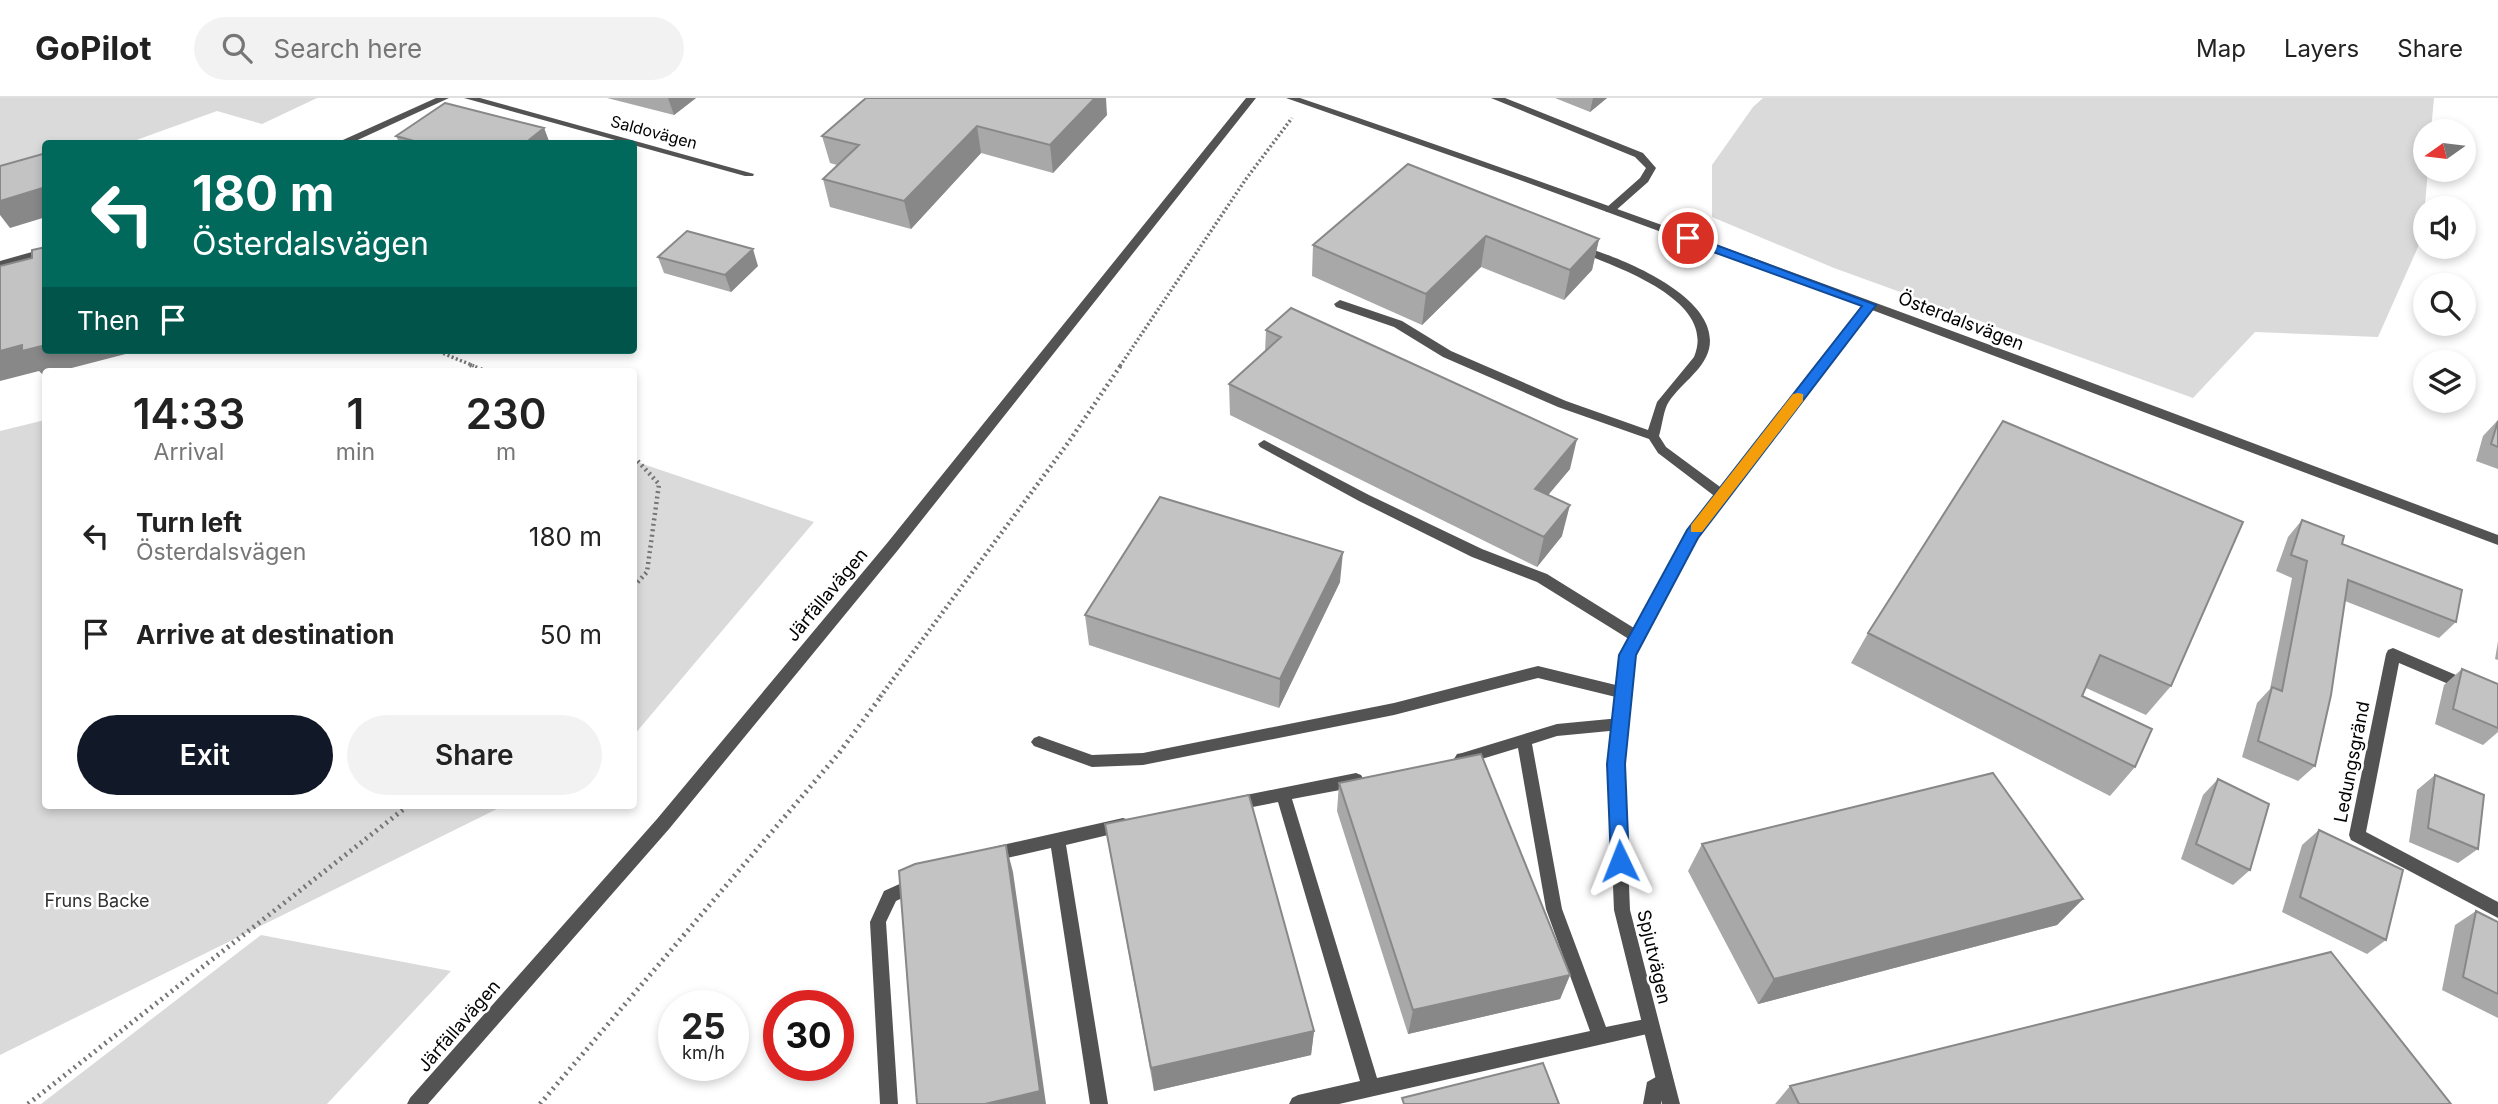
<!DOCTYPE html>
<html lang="en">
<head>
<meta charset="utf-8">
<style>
	body { margin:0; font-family:Inter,sans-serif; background:#f2f2f2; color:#222; height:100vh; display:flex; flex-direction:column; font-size:26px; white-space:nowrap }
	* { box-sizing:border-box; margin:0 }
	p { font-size:23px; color:#767676 }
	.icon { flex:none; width:38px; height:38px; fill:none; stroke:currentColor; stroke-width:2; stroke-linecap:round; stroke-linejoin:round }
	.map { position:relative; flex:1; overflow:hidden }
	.details { position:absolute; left:42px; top:270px; width:595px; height:441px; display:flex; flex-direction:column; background:#fff; border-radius:7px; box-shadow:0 4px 10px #0003 }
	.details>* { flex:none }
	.hud { position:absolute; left:42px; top:42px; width:595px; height:214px; border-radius:7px; box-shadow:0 4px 10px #0003; background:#00695c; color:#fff; overflow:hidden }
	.needle { width:46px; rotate:256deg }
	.buttons { position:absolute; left:2413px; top:21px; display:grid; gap:14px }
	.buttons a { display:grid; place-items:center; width:63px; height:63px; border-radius:50%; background:#fff; box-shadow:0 4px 10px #0003; font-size:35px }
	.speed { position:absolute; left:658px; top:892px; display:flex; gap:14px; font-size:35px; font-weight:700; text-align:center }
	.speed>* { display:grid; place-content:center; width:91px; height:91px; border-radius:50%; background:#fff; box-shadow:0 4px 10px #0003; line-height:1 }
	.speed small { font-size:18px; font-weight:400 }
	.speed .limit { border:10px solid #d22; background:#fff; color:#111 }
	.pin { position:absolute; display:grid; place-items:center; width:60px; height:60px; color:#fff; margin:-30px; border:4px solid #fff; border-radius:50%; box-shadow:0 2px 7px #0007 }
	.me { position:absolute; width:77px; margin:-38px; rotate:358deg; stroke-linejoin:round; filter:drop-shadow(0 0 5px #0008) }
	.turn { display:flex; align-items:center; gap:24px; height:147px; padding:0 35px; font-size:32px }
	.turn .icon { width:91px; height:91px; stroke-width:2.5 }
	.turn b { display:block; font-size:49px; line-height:60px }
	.then { display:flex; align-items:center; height:66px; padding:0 35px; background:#0003; gap:14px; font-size:26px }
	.eta { display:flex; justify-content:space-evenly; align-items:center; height:119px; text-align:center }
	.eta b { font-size:42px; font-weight:600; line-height:49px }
	.button { display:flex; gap:14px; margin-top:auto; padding:14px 35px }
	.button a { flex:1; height:80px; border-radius:42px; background:#111827; color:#fff; font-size:28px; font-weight:600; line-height:80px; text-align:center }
	.button a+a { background:#f2f2f2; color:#222 }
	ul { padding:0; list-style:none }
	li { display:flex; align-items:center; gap:21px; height:98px; padding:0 35px }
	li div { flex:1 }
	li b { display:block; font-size:26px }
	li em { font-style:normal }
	header { display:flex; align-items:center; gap:42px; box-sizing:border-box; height:98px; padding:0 35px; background:#fff; border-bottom:2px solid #e0e0e0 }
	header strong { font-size:33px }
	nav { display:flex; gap:38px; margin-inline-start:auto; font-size:24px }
	.search { width:490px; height:63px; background:#f2f2f2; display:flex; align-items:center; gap:18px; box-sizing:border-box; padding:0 24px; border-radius:38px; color:#767676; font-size:26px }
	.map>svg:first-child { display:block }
	.green { fill:#dadada }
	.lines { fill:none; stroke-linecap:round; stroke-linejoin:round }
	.path-far2 { stroke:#757575; stroke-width:3.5; stroke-dasharray:2 2.5; stroke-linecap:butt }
	.path-far1 { stroke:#757575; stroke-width:4.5; stroke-dasharray:2 3.5; stroke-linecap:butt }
	.path { stroke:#757575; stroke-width:5; stroke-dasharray:2 4.5; stroke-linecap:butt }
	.service { fill:#535353; fill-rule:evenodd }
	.minor { fill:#535353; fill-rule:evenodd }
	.tertiary { fill:#535353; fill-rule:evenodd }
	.wall { fill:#a8a8a8 }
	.shaded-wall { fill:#888 }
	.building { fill:#c3c3c3; stroke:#888; stroke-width:2 }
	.route { fill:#1a73e8; stroke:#114b97; stroke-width:2 }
	.slow { fill:#f59e0b }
	.labels { text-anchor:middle; stroke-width:5; stroke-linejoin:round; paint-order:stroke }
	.far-street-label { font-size:16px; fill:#000; stroke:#fff }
	.street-label { font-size:18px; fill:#000; stroke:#fff }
	.park-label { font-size:18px; fill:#313131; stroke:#fff }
</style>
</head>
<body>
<header>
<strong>GoPilot</strong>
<div class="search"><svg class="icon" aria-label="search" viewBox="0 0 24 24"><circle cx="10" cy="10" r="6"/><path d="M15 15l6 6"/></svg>Search here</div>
<nav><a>Map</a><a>Layers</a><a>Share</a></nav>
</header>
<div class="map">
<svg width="2498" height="1006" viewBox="0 0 2498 1006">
	<rect width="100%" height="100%" fill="#fff"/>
	<path class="green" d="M0 0H317L262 26 217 13 128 45 46 46 45 65 0 69Z
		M1763 0H2434L2431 33H2426V72H2428L2422 140 2378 239 2255 234 2193 300 1834 170 1712 119V67L1753 9Z
		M45 322 46 707H505L0 957V333Z
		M634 363 814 424 634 637Z
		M261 837 451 873 327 1006H41Z"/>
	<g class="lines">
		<path class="path-far2" d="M435 252 474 268
			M1120 268 1246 81 1292 20"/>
		<path class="path-far1" d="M470 267 485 273
			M634 359 659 386 647 474 634 488
			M880 599 1068 345 1121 267"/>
		<path class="path" d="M28 1006 409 707
			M540 1006 839 655 882 597"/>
		<path class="service" d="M1491 0H1505L1643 55 1656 70 1648 84 1614 114H1606V110L1640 80 1646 70 1635 59Z
			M1581 148C1620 159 1721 199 1709 251 1703 274 1678 287 1667 307 1663 316 1662 328 1659 338L1666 349 1727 394 1729 397 1727 400H1717L1658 355 1649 341 1558 309 1443 259 1394 229 1336 209 1334 206 1340 202 1402 223 1451 253 1566 303 1648 332 1657 304 1694 259C1718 202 1616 169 1577 153V149Z
			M1264 342 1369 397 1482 451 1547 476 1642 535 1644 539 1642 543H1632L1537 484 1472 459 1359 403 1260 349 1258 346Z
			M1538 568 1624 589 1629 591 1631 595 1629 599 1624 601 1538 580 1394 617 1143 667 1092 669 1034 648 1031 644 1034 640 1039 638 1092 657 1143 655 1394 605Z
			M1620 620 1625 622 1628 626 1625 630 1620 632 1557 638 1532 646 1562 811 1606 929 1650 920 1656 922 1659 928 1656 934 1339 1006H1289L1292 1000 1298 997 1360 983 1278 704 1232 713 1226 711 1224 706 1226 701 1356 675 1361 677 1364 682 1361 687 1356 689 1292 701 1377 980 1590 933 1546 811 1518 650 1462 667 1457 666 1454 661 1457 656 1462 655 1557 626Z
			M1123 720 1129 722 1131 727 1129 732 1066 747 1108 1006H1090L1051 750 989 764 983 762 981 757 983 752 989 750Z
			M915 779 921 781 923 786 921 791 896 803 886 824 898 1006H880L870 824 884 793Z
			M1663 975 1669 978 1672 984 1669 990 1662 995 1661 1006H1643L1647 984Z"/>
		<path class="minor" d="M436 0H449L349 46H334Z
			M464 0H480L754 76 753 78H745Z
			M1286 0H1300C1703 137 2100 288 2498 437V447L1872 212 1697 439 1634 557 1624 666 1630 812 1680 1006H1662L1614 812 1608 666 1620 557 1687 433 1863 208 1506 77Z
			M46 150V157L0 170V163Z
			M2393 550 2498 595V607L2399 565 2366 734 2498 804V820L2351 742 2349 737 2386 556 2388 552Z"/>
		<path class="tertiary" d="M1246 0H1256L898 452 669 731 428 1006H407L410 1000 657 721 888 444Z"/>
	</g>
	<path class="wall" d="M607 0H696L674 17Z
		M1555 0H1607L1590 14Z
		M1107 17 1053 75 981 55 911 131 830 109 823 81 837 67 830 65 822 38Z
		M544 30 550 46H400L396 38Z
		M1408 66 1599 141 1592 172 1564 202 1481 169 1422 227 1312 178 1313 147Z
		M658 159 758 168 731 194 664 175Z
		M1266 232 1570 371 1548 397 1562 438 1537 469 1230 317 1229 286 1265 254Z
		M2498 322V371L2476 363 2483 338Z
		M2302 422 2342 446 2456 524 2439 540 2345 503 2315 668 2298 683 2242 659 2257 605 2270 591 2292 480 2276 473 2288 439Z
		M2243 424 2171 588 2146 617 2086 590 2082 598 2135 669 2110 698 1851 565 1868 535Z
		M1340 484 1279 610 1089 547 1085 517Z
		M2498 543V562L2495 561Z
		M2462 571 2498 586V634L2483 647 2435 626 2444 587Z
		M2435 677 2478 751 2458 765 2409 744 2417 692Z
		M2218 681 2250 772 2233 787 2181 761 2203 697Z
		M1339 685 1570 877 1560 901 1408 936 1337 713Z
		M1105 726 1314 933 1311 957 1154 993Z
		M2319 732 2386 842 2367 856 2282 814 2302 747Z
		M1702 746 2083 801 2057 827 1758 906 1688 773Z
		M2476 813 2498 824V920L2442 892 2455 827Z
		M1790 988 2451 1006H1775Z"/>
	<path class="shaded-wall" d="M668 0H696L674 17Z
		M1095 0H1106L1107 17 1053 75 1050 47Z
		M1593 0H1607L1590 14Z
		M977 28 981 55 911 131 904 103Z
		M544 30 550 46H524Z
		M46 89V119L10 130 0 117V103Z
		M1486 138 1481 169 1422 227 1426 196Z
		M1599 141 1592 172 1564 202 1570 172Z
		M753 151 758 168 731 194 725 177Z
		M22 247H46V252H141L60 273H46V277H43L39 273 0 283V253Z
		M1577 341 1570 371 1528 421 1535 391Z
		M1570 407 1562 438 1537 469 1544 439Z
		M1343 454 1340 484 1279 610 1280 581Z
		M1006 747 1013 774 1046 1006H985Z
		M2083 801 2057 827 1758 906 1774 881Z
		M1570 877 1560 901 1408 936 1413 912Z
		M1314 933 1311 957 1154 993 1151 970Z"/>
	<path class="building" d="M866 0H1095L1050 47 977 28 904 103 823 81 859 47 822 38Z
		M445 5 544 30 524 46H425L396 38Z
		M46 55V89L0 103V68Z
		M1408 66 1599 141 1570 172 1486 138 1426 196 1313 147Z
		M687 133 753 151 725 177 658 159Z
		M46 149V247L22 253V247L0 253V168L32 160V152Z
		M1291 210 1577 341 1535 391 1570 407 1544 439 1229 286 1281 239 1266 232Z
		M2003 323 2243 424 2171 588 2100 557 2082 598 2152 631 2135 669 1868 535Z
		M2498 323V349L2491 346Z
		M1160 399 1343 454 1280 581 1085 517Z
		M2302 422 2344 438 2342 446 2462 492 2456 524 2348 482 2331 597 2315 668 2258 643 2272 589 2282 593 2307 463 2291 457Z
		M2462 571 2498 586V630L2453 611Z
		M1481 656 1570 877 1413 912 1339 685Z
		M1993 675 2083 801 1774 881 1702 746Z
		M2435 677 2484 697 2478 751 2428 730Z
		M2218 681 2269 706 2250 772 2196 746Z
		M1249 697 1314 933 1151 970 1105 726Z
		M2319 732 2403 772 2386 842 2300 799Z
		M1006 747 1040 993 985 1006H917L899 773 915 766Z
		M2476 813 2498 824V896L2463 879Z
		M2331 854 2451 1006H1799L1790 988Z
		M1543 965 1559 1006H1404L1402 1000Z"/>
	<path class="route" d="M1683 138H1692L1876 207 1698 440 1636 557 1625 666 1629 763 1627 769 1620 771 1614 769 1611 763 1607 666 1619 557 1687 432 1862 208 1683 143Z"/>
	<path class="slow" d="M1798 295 1803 296V303L1702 434H1691V427L1793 296Z"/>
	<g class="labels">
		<g class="far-street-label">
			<text transform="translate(654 34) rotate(15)" y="6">Saldovägen</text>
		</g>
		<g class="street-label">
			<text transform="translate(1961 223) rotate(21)" y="6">Österdalsvägen</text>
			<text transform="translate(827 497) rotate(-50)" y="6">Järfällavägen</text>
			<text transform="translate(2352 664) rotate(-79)" y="6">Ledungsgränd</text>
			<text transform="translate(1654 859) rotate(77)" y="6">Spjutvägen</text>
			<text transform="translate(459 928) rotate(-49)" y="6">Järfällavägen</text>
		</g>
		<g class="park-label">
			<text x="97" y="809">Fruns Backe</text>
		</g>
	</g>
</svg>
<div class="buttons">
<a><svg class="needle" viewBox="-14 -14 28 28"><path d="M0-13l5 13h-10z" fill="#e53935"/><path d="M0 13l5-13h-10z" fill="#767676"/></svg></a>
<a><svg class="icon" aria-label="sound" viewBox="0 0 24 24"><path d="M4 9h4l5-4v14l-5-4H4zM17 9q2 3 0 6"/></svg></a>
<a><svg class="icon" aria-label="search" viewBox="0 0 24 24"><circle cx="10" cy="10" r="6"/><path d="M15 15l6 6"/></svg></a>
<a><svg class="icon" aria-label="layers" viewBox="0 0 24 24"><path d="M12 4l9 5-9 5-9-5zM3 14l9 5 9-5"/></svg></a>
</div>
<div class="speed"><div>25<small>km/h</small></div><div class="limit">30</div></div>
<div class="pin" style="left:1688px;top:140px;background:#d93025"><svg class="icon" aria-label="arrive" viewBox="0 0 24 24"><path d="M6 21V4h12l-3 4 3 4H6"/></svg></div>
<svg class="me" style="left:1620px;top:763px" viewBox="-20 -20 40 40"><path d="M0-17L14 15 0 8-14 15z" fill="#1a73e8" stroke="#fff" stroke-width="4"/></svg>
<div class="hud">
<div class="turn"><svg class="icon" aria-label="left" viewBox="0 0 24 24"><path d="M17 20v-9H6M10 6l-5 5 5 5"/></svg><div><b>180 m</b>Österdalsvägen</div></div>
<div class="then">Then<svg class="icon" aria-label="arrive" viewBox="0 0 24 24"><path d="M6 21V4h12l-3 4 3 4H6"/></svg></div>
</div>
<section class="details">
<div class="eta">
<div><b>14:33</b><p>Arrival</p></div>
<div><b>1</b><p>min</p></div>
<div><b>230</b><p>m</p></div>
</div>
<ul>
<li><svg class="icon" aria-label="left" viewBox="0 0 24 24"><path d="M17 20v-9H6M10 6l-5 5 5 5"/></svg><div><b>Turn left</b><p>Österdalsvägen</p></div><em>180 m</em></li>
<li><svg class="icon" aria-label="arrive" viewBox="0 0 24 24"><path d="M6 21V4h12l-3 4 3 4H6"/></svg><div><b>Arrive at destination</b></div><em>50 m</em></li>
</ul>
<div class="button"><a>Exit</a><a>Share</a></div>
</section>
</div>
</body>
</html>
